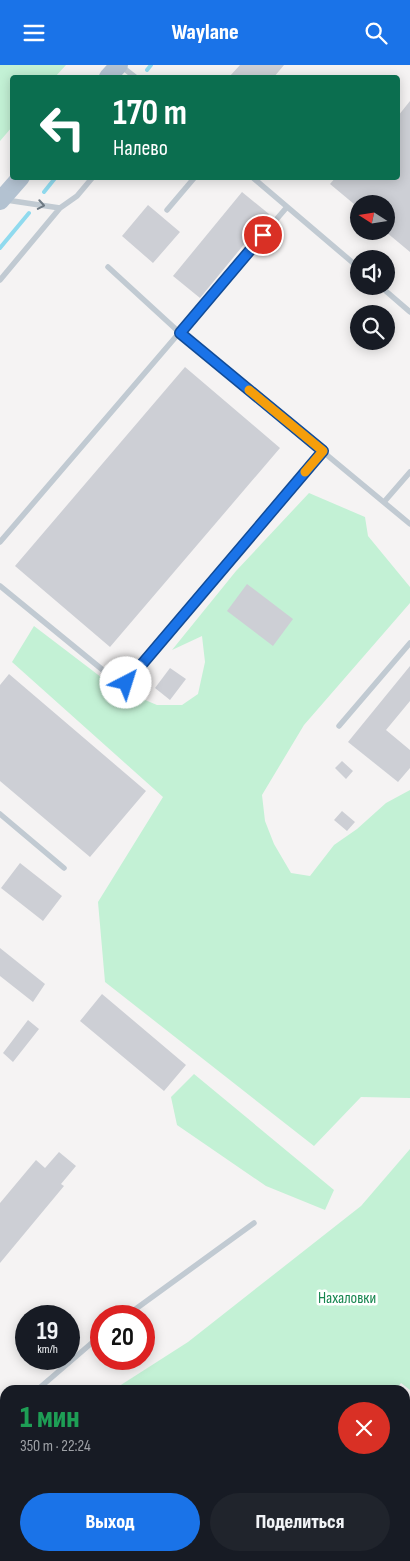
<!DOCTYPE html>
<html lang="ru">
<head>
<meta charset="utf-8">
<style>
	body { margin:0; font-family:"Sofia Sans Condensed",sans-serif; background:#20242c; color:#f1f3f6; height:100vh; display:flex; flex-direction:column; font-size:19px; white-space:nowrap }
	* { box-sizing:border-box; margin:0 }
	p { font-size:16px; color:#9ea1a6 }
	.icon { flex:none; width:28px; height:28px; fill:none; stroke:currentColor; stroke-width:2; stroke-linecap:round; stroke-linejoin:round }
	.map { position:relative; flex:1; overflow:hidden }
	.details { position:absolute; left:0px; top:1320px; width:410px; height:176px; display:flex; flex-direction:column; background:#171b24; border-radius:15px 15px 0 0; box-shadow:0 2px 12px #0003 }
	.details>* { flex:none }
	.guide { position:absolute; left:10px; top:10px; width:390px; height:105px; border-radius:5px; box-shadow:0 2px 12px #0003; background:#0b6e4f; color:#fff; overflow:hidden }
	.needle { width:32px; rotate:282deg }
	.buttons { position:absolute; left:350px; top:130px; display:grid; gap:10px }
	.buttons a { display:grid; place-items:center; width:45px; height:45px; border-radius:50%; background:#171b24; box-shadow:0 2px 12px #0003; font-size:25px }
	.speed { position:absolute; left:15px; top:1240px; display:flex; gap:10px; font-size:25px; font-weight:700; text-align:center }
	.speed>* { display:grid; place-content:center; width:65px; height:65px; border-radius:50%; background:#171b24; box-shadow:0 2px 12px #0003; line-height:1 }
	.speed small { font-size:12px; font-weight:400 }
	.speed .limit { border:8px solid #d22; background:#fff; color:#111 }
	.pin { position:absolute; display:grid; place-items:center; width:42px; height:42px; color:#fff; margin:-21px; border:2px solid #fff; border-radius:50%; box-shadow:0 1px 5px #0007 }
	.me { position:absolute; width:55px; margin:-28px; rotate:40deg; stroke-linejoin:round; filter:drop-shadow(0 0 4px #0008) }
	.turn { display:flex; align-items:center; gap:18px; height:105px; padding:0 20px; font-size:22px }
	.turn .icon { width:65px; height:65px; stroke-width:2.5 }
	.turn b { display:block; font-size:35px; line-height:42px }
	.round { display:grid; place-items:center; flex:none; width:52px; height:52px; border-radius:26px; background:#20242c }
	.head { display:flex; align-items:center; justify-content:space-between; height:85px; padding:0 20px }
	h1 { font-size:30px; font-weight:800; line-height:38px; color:#1e9e55 }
	.primary-button { display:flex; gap:10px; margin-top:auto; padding:10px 20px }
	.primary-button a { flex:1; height:58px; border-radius:30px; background:#1a73e8; color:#fff; font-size:20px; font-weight:800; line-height:58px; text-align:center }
	.primary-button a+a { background:#20242c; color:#f1f3f6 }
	header { display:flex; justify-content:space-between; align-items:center; height:65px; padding:0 20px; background:#1a73e8; color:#fff; font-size:22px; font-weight:800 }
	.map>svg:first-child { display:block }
	.green { fill:#c3f1d5 }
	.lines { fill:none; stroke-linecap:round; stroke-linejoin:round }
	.stream { stroke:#90daee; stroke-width:4 }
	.building { fill:#cdcfd5 }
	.service { stroke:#c1cad2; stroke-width:5.5 }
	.minor { stroke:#c1cad2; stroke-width:11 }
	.primary { stroke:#b3c2d1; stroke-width:18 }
	.oneway { stroke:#6e7983 }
	.route-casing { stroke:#114b97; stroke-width:12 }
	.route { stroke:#1a73e8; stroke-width:9 }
	.slow { stroke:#f59e0b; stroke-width:9 }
	.labels { text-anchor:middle; stroke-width:5; stroke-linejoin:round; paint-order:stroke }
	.park-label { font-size:16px; fill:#17864f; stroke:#fff }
</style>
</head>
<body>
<header><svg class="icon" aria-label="menu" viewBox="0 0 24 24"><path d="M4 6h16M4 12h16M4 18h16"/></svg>Waylane<svg class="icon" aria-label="search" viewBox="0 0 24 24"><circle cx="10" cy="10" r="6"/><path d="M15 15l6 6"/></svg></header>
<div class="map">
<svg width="410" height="1496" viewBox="0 0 410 1496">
	<rect width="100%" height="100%" fill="#f5f3f3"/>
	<path class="green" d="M0 0H66L55 12H12V62L0 76Z
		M309 428 365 452 368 471 410 522V538L304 660 262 730 265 756 274 779 291 808 310 811 334 780 357 764 386 738 410 725V1033L361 1032 314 1081 105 917 98 837 163 732 12 597 34 561 114 622 157 640H182L198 629 205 597 202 571 172 585 236 506Z
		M194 1009 334 1125 325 1145 266 1121 177 1060 171 1032Z
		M410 1084V1325L401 1318 396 1325H113L188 1277 361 1141Z
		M5 1400V1481L0 1478V1404Z
		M405 1475 410 1478V1496H343L346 1491H405Z
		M192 1491H289L287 1496H191Z"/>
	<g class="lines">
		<path class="stream" d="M147 5 151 0
			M44 127 56 112
			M0 183 29 148"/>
	</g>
	<path class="building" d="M240 0H284L274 12H229Z
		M410 36V187L386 167V139H354L330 119 336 112H398V51Z
		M242 127 269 149 200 233 173 211Z
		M148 140 180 167 153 198 122 171Z
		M185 302 280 383 110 582 15 501Z
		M247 519 293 554 273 581 227 546Z
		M410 601V636L386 665 410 685V703L398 717 348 677Z
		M170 603 186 614 170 635 155 623Z
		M9 609 146 726 90 792 0 716V620Z
		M342 696 353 706 346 714 335 703Z
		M342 746 355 757 347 766 334 755Z
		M20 798 62 831 43 856 1 823Z
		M0 883 45 919 33 937 0 911Z
		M102 929 186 1000 164 1026 80 956Z
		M28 955 39 964 13 997 3 988Z
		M59 1087 76 1101 61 1119 64 1121 0 1198V1138L36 1095 45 1103Z"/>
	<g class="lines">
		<path class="service" d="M121 1 135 12
			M252 112 359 203
			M6 135 60 143 77 131 93 112
			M167 145 195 112
			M108 202 180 268 410 459
			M0 215 60 143
			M380 221 410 247
			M384 437 410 407
			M0 477 287 142
			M0 521 115 615 126 618 323 386
			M339 661 410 578
			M0 749 64 803
			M126 1251 254 1158
			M37 1325 101 1270
			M0 1357 5 1353"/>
		<path class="minor" d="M6 1491 14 1496"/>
		<path class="primary" d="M108 12 119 0
			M0 136 21 112"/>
	</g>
	<defs><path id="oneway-chevron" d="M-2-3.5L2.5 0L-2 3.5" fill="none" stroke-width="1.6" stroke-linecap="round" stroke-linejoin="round" transform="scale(1.25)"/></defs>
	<use class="oneway" href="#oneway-chevron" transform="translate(41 140) rotate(10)"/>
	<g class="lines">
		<g class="route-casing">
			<path id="route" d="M126 618 323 386 180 268 263 170"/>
		</g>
		<use href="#route" class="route"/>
		<path class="slow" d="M249 325 323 386 305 407"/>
	</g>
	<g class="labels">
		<g class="park-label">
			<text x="347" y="1238">Нахаловки</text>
		</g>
	</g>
</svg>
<div class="buttons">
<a><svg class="needle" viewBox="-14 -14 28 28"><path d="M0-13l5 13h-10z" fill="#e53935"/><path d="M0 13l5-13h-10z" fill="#9ea1a6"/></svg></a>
<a><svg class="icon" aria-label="sound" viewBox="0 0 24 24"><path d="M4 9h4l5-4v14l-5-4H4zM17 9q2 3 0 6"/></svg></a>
<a><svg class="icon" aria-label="search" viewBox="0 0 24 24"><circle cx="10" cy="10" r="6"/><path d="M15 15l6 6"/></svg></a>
</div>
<div class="speed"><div>19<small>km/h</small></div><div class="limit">20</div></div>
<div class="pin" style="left:263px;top:170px;background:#d93025"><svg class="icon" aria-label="arrive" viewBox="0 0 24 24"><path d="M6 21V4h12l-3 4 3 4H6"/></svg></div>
<svg class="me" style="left:126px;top:618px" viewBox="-20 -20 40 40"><circle r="19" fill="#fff"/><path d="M0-13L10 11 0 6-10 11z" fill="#1a73e8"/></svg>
<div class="guide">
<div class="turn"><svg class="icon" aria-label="left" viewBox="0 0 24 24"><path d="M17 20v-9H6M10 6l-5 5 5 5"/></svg><div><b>170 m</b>Налево</div></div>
</div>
<section class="details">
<div class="head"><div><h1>1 мин</h1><p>350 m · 22:24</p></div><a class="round" style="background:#d93025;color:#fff"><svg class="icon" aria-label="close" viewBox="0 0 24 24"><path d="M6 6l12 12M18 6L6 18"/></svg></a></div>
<div class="primary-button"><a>Выход</a><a>Поделиться</a></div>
</section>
</div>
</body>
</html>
